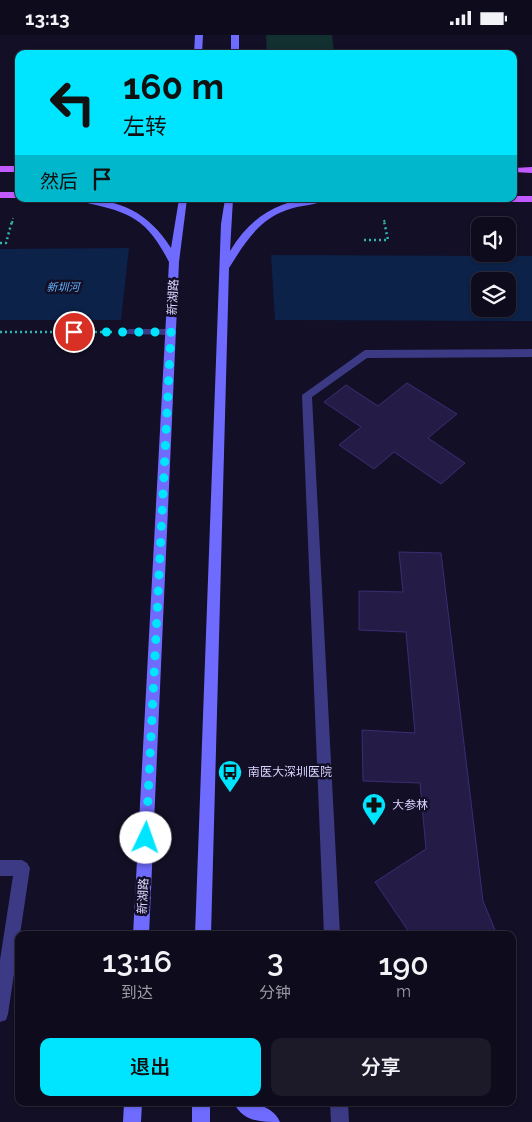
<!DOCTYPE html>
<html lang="zh">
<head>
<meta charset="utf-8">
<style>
	body { margin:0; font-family:Raleway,"Noto Sans SC",sans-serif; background:#1c1929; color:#f1f3f6; height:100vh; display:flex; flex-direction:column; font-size:19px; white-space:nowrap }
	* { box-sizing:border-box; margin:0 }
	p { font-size:16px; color:#9b9ba3 }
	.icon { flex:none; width:28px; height:28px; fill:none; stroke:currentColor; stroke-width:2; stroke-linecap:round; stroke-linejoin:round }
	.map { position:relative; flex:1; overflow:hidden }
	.details { position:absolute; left:15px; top:896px; width:501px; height:175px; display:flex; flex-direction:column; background:#0e0b1c; border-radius:10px; box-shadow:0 1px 4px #0004,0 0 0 1px #2e2b3b }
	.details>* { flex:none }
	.banner { position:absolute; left:15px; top:15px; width:502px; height:152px; border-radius:10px; box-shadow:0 1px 4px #0004,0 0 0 1px #2e2b3b; background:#00e5ff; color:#111; overflow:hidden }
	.fabs { position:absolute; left:471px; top:182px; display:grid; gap:10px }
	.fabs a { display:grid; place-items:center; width:45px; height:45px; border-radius:10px; background:#0e0b1c; box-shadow:0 1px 4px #0004,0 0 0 1px #2e2b3b; font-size:25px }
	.pin { position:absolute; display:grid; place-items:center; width:42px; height:42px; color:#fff; margin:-21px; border:2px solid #fff; border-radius:50%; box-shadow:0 1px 5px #0007 }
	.me { position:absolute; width:55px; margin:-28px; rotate:3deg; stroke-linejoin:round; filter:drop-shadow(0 0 4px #0008) }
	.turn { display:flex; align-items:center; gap:18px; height:105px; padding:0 25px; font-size:22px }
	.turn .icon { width:65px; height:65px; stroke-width:2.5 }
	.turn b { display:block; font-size:35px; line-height:42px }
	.then { display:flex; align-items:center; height:48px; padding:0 25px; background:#0003; gap:10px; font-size:19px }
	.eta { display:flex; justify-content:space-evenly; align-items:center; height:85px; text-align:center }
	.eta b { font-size:30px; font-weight:600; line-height:35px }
	.primary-button { display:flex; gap:10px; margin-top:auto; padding:10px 25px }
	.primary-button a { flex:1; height:58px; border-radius:10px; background:#00e5ff; color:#111; font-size:20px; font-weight:600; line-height:58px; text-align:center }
	.primary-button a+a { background:#1c1929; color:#f1f3f6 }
	.status { display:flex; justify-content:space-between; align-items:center; height:35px; padding:0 25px; background:#0e0b1c; direction:ltr }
	.status svg { height:14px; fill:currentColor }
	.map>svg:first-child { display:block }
	.green { fill:#12302f }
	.water { fill:#0c2248; fill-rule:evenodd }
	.building { fill:#241b47; stroke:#3b2d73 }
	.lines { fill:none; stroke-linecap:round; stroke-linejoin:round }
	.path-far1 { stroke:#2fb8b0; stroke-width:2; stroke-dasharray:2 2.5; stroke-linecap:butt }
	.path { stroke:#2fb8b0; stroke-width:2.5; stroke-dasharray:2 3; stroke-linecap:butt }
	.lane { fill:#3d3a85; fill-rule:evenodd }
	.secondary { fill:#6f6bff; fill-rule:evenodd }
	.primary { fill:#c25bff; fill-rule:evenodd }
	.route { stroke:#00e5ff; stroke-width:9; stroke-dasharray:0 16.2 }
	.labels { text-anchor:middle; stroke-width:5; stroke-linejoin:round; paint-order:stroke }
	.far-water-label { font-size:11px; font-style:italic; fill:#62b6ff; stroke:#130f26 }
	.street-label { font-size:12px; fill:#d9d4ff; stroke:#130f26 }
	.poi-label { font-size:12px; fill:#d9d4ff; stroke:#130f26; text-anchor:start }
</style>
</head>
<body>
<div class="status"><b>13:13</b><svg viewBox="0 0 49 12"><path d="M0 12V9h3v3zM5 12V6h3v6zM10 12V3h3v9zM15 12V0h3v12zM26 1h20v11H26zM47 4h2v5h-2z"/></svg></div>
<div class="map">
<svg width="532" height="1087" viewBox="0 0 532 1087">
	<rect width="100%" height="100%" fill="#130f26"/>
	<path class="green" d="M266 0H332L334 19H267Z"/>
	<path class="water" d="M129 213 121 285H0V214Z
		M271 220 532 221V286L275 285ZM480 246H508V274H480Z"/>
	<path class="building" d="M407 348 457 379 428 403 465 428 441 449 394 417 374 434 339 410 361 392 324 367 346 350 378 371Z
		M399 517 441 518 483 866 497 900H411L375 847 426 814 420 748 363 746 362 695 415 698 406 597 359 595V556L403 557Z"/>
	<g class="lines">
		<path class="path-far1" d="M384 185 385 188
			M12 188 13 183"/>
		<path class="path" d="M364 205H388L384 186
			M0 208H6L12 186
			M0 297H114"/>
		<path class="lane" d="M129 294H171L176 297 171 300 125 299 124 297Z
			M532 314V322L367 323 312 362 340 900H324L302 360 365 315Z
			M0 825H22L27 828 30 833 8 979 6 985 0 987V925L13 841H0Z
			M330 1068H348L349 1087H331Z"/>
		<path class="secondary" d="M195 0H203L202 19H194Z
			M231 0H239V19H231Z
			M78 164C120 164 148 177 171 213L179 164H187L179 227 149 900H133L169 227C145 180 127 177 79 166Z
			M225 164H233L230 216C252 180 283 161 326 164 318 170 303 170 293 173 260 182 246 206 229 233L211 900H195L221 189Z
			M124 1068H142L141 1087H123Z
			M192 1068H210V1087H192Z
			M234 1068C250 1066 273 1070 280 1087 261 1087 243 1087 234 1068Z"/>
		<path class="primary" d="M0 131H19V137H0Z
			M532 132V138L514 137V133Z
			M0 157H19V163H0Z
			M514 161H532V167H308L304 164H514Z"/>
	</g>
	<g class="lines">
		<path class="route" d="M74 297H171L146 803"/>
	</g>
	<defs>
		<g id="bus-pin" transform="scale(1.25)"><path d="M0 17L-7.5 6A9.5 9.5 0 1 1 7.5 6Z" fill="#00e5ff" stroke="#130f26"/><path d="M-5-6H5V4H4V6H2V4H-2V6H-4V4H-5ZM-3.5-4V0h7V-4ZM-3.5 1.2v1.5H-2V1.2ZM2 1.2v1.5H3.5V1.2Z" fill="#111"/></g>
		<g id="pharmacy-pin" transform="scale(1.25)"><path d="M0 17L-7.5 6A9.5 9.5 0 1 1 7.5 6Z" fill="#00e5ff" stroke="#130f26"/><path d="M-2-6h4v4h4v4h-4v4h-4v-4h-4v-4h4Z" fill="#111"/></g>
	</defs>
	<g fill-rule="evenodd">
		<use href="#bus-pin" x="230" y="737"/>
		<use href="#pharmacy-pin" x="374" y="770"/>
	</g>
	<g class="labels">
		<g class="far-water-label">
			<text x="63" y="256">新圳河</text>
		</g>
		<g class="street-label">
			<text transform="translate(173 262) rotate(-87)" y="4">新湖路</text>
			<text transform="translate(143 861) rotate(-87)" y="4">新湖路</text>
		</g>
		<g class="poi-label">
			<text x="248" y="741">南医大深圳医院</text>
			<text x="392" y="774">大参林</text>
		</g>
	</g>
</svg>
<div class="fabs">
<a><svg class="icon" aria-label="sound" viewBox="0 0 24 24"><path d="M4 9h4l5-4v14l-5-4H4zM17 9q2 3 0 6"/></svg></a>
<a><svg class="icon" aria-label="layers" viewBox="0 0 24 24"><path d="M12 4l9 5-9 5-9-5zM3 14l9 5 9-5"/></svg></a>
</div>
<div class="pin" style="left:74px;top:297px;background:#d93025"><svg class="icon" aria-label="arrive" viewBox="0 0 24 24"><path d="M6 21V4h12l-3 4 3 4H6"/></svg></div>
<svg class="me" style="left:146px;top:803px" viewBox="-20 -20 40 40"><circle r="19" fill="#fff"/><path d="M0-13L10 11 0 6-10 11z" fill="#00e5ff"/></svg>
<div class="banner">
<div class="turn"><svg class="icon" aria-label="left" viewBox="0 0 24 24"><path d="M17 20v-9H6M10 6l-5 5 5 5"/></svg><div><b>160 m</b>左转</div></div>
<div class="then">然后<svg class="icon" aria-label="arrive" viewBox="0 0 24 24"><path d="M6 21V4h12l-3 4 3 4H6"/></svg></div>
</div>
<section class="details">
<div class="eta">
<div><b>13:16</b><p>到达</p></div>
<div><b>3</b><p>分钟</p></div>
<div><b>190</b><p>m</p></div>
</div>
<div class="primary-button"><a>退出</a><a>分享</a></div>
</section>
</div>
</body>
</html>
